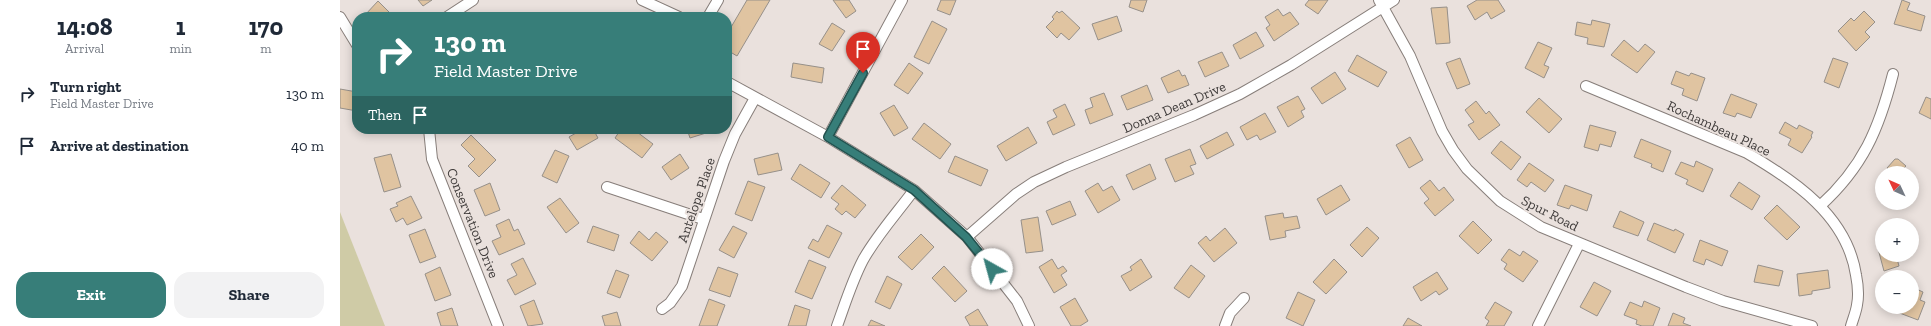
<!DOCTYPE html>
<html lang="en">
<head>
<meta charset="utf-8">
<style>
	body { margin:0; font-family:"Zilla Slab",serif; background:#f2f2f3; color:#1f2937; height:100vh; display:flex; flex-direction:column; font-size:15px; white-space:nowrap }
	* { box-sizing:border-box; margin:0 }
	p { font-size:13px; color:#747a83 }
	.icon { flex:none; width:22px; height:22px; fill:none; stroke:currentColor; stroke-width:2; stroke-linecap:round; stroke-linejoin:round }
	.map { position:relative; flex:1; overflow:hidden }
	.details { display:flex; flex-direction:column; background:#fff; width:340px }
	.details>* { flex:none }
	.guide { position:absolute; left:12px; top:12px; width:380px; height:122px; border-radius:16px; box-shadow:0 2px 10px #0003; background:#377e79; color:#fff; overflow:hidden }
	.needle { width:26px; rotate:314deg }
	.controls { position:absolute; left:1535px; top:166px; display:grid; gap:8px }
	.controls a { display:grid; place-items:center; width:44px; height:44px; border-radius:50%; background:#fff; box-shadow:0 2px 10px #0003; font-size:20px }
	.pin { position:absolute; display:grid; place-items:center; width:34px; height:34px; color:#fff; margin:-41px -17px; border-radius:50% 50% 50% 0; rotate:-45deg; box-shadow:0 0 4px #0007 }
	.pin .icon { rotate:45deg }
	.me { position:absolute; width:44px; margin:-22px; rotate:322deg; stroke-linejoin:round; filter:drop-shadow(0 0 3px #0008) }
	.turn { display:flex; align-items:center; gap:14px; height:84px; padding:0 16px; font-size:18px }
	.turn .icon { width:52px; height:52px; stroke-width:2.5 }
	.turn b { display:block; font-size:28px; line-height:34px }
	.then { display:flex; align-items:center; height:38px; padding:0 16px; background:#0003; gap:8px; font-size:15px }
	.eta { display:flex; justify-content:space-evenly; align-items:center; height:68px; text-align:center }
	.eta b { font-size:24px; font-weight:700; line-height:28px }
	.cta { display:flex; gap:8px; margin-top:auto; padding:8px 16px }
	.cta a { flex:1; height:46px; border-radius:16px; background:#377e79; color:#fff; font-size:16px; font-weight:700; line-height:46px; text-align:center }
	.cta a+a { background:#f2f2f3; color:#1f2937 }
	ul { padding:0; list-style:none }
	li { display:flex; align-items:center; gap:12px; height:52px; padding:0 16px }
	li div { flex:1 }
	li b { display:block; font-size:15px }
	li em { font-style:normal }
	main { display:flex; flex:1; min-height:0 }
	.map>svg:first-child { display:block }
	.green { fill:#cfcba6 }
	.building { fill:#e0c4a1; stroke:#96908a }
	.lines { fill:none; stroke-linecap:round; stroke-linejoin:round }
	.street-casing { stroke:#877e7a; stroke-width:12 }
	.street { stroke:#fff; stroke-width:10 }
	.route-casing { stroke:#24524f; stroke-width:10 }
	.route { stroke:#377e79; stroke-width:7 }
	.labels { text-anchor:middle; stroke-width:4; stroke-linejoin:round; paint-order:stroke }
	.street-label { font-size:14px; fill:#3f3b3a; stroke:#eae1dd }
</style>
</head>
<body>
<main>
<section class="details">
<div class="eta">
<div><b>14:08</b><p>Arrival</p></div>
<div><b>1</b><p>min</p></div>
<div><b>170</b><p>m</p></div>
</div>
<ul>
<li><svg class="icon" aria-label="right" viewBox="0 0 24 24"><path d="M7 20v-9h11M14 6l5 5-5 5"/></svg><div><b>Turn right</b><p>Field Master Drive</p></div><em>130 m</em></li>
<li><svg class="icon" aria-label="arrive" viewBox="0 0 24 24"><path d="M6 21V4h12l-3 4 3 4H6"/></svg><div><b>Arrive at destination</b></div><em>40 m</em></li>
</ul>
<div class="cta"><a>Exit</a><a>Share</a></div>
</section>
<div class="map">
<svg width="1591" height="326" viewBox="0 0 1591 326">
	<rect width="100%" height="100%" fill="#eae1dd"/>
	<path class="green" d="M0 212 45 326H0Z"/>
	<path class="building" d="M78 0H92L83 6Z
		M407 0H430L397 56 387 50V34Z
		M493 0H509L516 11 506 18Z
		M601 0H616L610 15 597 10Z
		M791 0H807L803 12 789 7Z
		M969 0H988L978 14 965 5Z
		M1137 0H1158L1165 11 1151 19 1147 12 1135 20 1127 6Z
		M1562 0 1570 3 1567 10 1585 16 1581 31 1554 24Z
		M38 1 54 17H27L25 15Z
		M1107 7 1110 43 1096 44 1091 8Z
		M938 9 943 16 950 12 959 24 934 41 926 28 930 25 925 17Z
		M717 11 719 13 722 11 740 28 729 40 721 33 717 38 706 27 714 19 712 17Z
		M1524 11 1535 22 1525 32 1530 37 1516 51 1498 31 1511 18 1514 21Z
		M777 16 782 31 758 40 752 24Z
		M1252 20 1270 24 1264 47 1247 44 1248 38 1235 35 1237 22 1251 25Z
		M592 21 607 29 589 64 574 57Z
		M492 23 505 31 492 51 479 44Z
		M916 32 924 46 900 59 893 45Z
		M1284 40 1298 52 1305 44 1315 52 1297 73 1271 55Z
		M1198 42 1212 48 1204 65 1209 67 1204 78 1185 68Z
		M882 52 889 66 865 77 858 62Z
		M1017 55 1047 72 1038 87 1008 71Z
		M1120 58 1130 84 1117 89 1106 63Z
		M1493 58 1508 63 1499 88 1484 82Z
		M453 63 484 68 482 83 451 77Z
		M569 63 583 73 568 94 554 85Z
		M839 70 842 76 845 75 849 85 828 93 821 78Z
		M1336 71 1349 76 1351 73 1365 78 1357 101 1342 95 1344 89 1331 84Z
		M995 72 1006 89 982 104 971 88Z
		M807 85 813 100 787 110 781 96Z
		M0 89 17 92V111L0 108Z
		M764 93 773 115 750 124 745 110 753 107 750 98Z
		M1391 94 1417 104 1411 118 1397 113 1395 117 1383 113Z
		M958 96 965 109 961 111 964 117 948 127 937 107Z
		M1586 97 1591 99V119L1579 113Z
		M1199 98 1222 119 1209 133 1186 112Z
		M1136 101 1146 114 1149 111 1160 125 1139 140 1128 125 1134 122 1125 110Z
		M725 104 735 125 713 135 707 122 717 117 713 110Z
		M554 105 568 128 554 136 540 113Z
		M925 113 936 132 920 140 917 135 907 140 900 127Z
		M1445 122 1457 129 1459 125 1473 132 1471 136 1472 137 1462 153 1448 145 1451 139 1439 133Z
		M584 123 611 144 600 159 572 139Z
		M1250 125 1276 132 1271 147 1260 144 1258 151 1244 147Z
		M688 127 697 143 666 161 657 146Z
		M243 129H253L258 138 237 150 229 137Z
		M281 129H293L313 144 302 158 275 138Z
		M347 129H365L366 133 350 138Z
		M887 132 894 145 867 159 860 146Z
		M131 135 156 160 139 177 128 166 135 159 121 145Z
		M1070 137 1083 160 1069 168 1056 145Z
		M1301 139 1331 151 1323 172 1311 167 1312 164 1294 157Z
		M1161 141 1181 157 1171 170 1151 153Z
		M850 149 856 164 850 166 854 174 835 182 825 159Z
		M215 150 229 156 217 183 202 176Z
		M438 153 442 170 418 175 414 159Z
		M51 154 61 187 44 192 34 158Z
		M340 154 349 168 331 180 322 167Z
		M615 156 648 170 641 186 608 172Z
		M1555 159H1558L1566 166 1564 168 1570 173H1550L1552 172 1547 168Z
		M1356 161 1373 169 1363 192 1346 184 1348 180 1335 174 1341 162 1354 167Z
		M1189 163 1214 180 1205 192 1191 182 1187 187 1177 180Z
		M460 164 490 183 481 198 451 179Z
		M810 164 816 179 793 190 786 175Z
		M1090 180 1099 191 1104 187 1114 200 1095 216 1084 203 1089 199 1080 188Z
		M408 181 425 187 412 221 395 214Z
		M1399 182 1420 196 1412 210 1390 196Z
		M150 183 160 210 145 216 134 190Z
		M758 183 763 191 772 186 780 200 758 213 745 191Z
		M502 185 526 205 515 218 506 211 502 215 495 209 499 204 491 198Z
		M1001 185 1010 200 986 215 977 199Z
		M1225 185 1252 195 1247 211 1231 205 1229 209 1217 205Z
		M71 196 82 218 67 225 63 218 56 222 50 209 58 206 56 203Z
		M220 198 239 223 226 233 207 207Z
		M730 201 736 215 712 225 706 211Z
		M1437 205 1460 227 1447 240 1424 218Z
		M1280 211 1304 222 1298 236 1273 227Z
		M943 213 944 218 957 216 960 228 945 231 946 237 930 240 925 216Z
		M698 217 703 251 686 253 681 220Z
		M169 219 174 231 178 229 185 244 159 255 152 241 161 237 156 225Z
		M1133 221 1152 240 1138 254 1119 236Z
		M1314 223 1334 231 1335 229 1344 234 1335 253 1307 240Z
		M487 225 502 233 489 258 468 248 473 239 478 242Z
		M253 226 279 235 274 251 247 242Z
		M393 226 407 233 394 258 379 250Z
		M1027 227 1039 238 1022 257 1010 245Z
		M885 228 897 243 874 262 858 243 866 236 870 241Z
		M85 229 96 257 80 263 69 235Z
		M299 231 309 240 316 232 328 242 312 261 290 243Z
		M581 234 594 247 572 270 558 257Z
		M1360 240 1388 251 1382 266 1366 259 1364 265 1353 261Z
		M1542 243V255H1556L1559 266 1544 271 1537 245Z
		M1169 249 1180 256 1183 251 1198 261 1183 282 1164 269 1167 264 1161 260Z
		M183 258 196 284 175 295 167 280 177 275 171 264Z
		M712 259 718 269 723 266 727 271 721 275 727 285 714 293 699 267Z
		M801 259 812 277 790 291 781 276 792 270 790 267Z
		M994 259 1007 272 986 294 973 282Z
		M469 260 486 267 472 299 455 292Z
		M851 265 865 276 849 298 834 288Z
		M1418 265 1443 271 1439 286 1414 282Z
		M604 266 627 291 615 302 592 278Z
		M100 267 111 295 95 301 85 274Z
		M378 267 398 274 390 297 369 290Z
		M276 270 289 275 280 298 267 293Z
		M1488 270 1490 288 1472 291V294L1459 296 1457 274Z
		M1097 272 1108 289 1099 295 1096 291 1081 301 1073 287Z
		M547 276 562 284 550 309 535 302Z
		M1254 282 1271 291 1257 316 1240 307Z
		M1574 288 1583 292 1580 300 1585 302 1578 320 1549 309 1550 307H1572V293Z
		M958 292 975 300 963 326 946 318Z
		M735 298 748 321 740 326H731L720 307Z
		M369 299 385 305 377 326H359Z
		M194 300 203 324 188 326 180 306Z
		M1304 301 1320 308 1313 326H1302L1296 324 1297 320 1284 315 1290 302 1302 307Z
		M1155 302 1172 312 1164 326H1146L1149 321 1145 318Z
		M455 305 470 310 466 326H448Z
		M112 308 118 326H101L97 313Z
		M638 309 648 326H630L625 317Z
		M277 312 281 326H265L262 316Z
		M1333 313 1345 318 1343 323 1351 326H1328Z
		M1068 318 1082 326H1063Z
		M531 320 545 326H528Z"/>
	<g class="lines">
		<g class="street-casing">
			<path id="street" d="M302 0 339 17
				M1039 0 1070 56 1102 131 1113 150 1127 169 1160 201 1201 227 1346 287 1383 301 1472 326
				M0 17 17 45
				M107 17 133 0
				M368 17 378 0
				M387 82 488 137 574 190 627 237 677 301 689 326
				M1246 86 1407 153C1455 181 1507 216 1516 275 1518 285 1519 295 1517 305 1516 312 1513 319 1511 326
				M89 129 92 159 158 326
				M488 137 562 0
				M267 187 363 219
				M1480 206C1523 167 1539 129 1553 74
				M627 237 676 194 694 182 726 167 854 115 900 94 951 65 1054 0
				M322 309 330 303 342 286 384 161 395 134 415 98
				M497 326C505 304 512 281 523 260 537 235 557 213 574 190
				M885 326 890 313 904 298
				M1198 326 1239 244"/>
		</g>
		<use href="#street" class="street"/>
	</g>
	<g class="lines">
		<g class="route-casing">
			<path id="route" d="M523 73 488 137 574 190 626 237 652 269"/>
		</g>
		<use href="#route" class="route"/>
	</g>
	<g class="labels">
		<g class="street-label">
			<text transform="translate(834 107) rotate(-23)" y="5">Donna Dean Drive</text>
			<text transform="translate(1379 128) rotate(25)" y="5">Rochambeau Place</text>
			<text transform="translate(356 200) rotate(-71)" y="5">Antelope Place</text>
			<text transform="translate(1210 213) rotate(27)" y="5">Spur Road</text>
			<text transform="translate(133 223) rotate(68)" y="5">Conservation Drive</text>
		</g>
	</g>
</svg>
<div class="controls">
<a><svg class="needle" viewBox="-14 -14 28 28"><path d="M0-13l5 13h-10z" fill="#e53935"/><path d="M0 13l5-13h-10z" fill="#747a83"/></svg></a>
<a>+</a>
<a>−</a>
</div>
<div class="pin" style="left:523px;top:73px;background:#d93025"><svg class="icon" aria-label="arrive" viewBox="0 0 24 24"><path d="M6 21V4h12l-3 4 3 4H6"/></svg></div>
<svg class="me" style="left:652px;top:269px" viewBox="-20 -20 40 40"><circle r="19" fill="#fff"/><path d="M0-13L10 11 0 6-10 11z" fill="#377e79"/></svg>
<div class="guide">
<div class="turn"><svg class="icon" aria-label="right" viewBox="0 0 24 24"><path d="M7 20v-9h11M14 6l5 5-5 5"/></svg><div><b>130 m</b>Field Master Drive</div></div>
<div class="then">Then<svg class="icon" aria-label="arrive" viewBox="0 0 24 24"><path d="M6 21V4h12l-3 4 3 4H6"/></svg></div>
</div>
</div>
</main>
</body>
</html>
